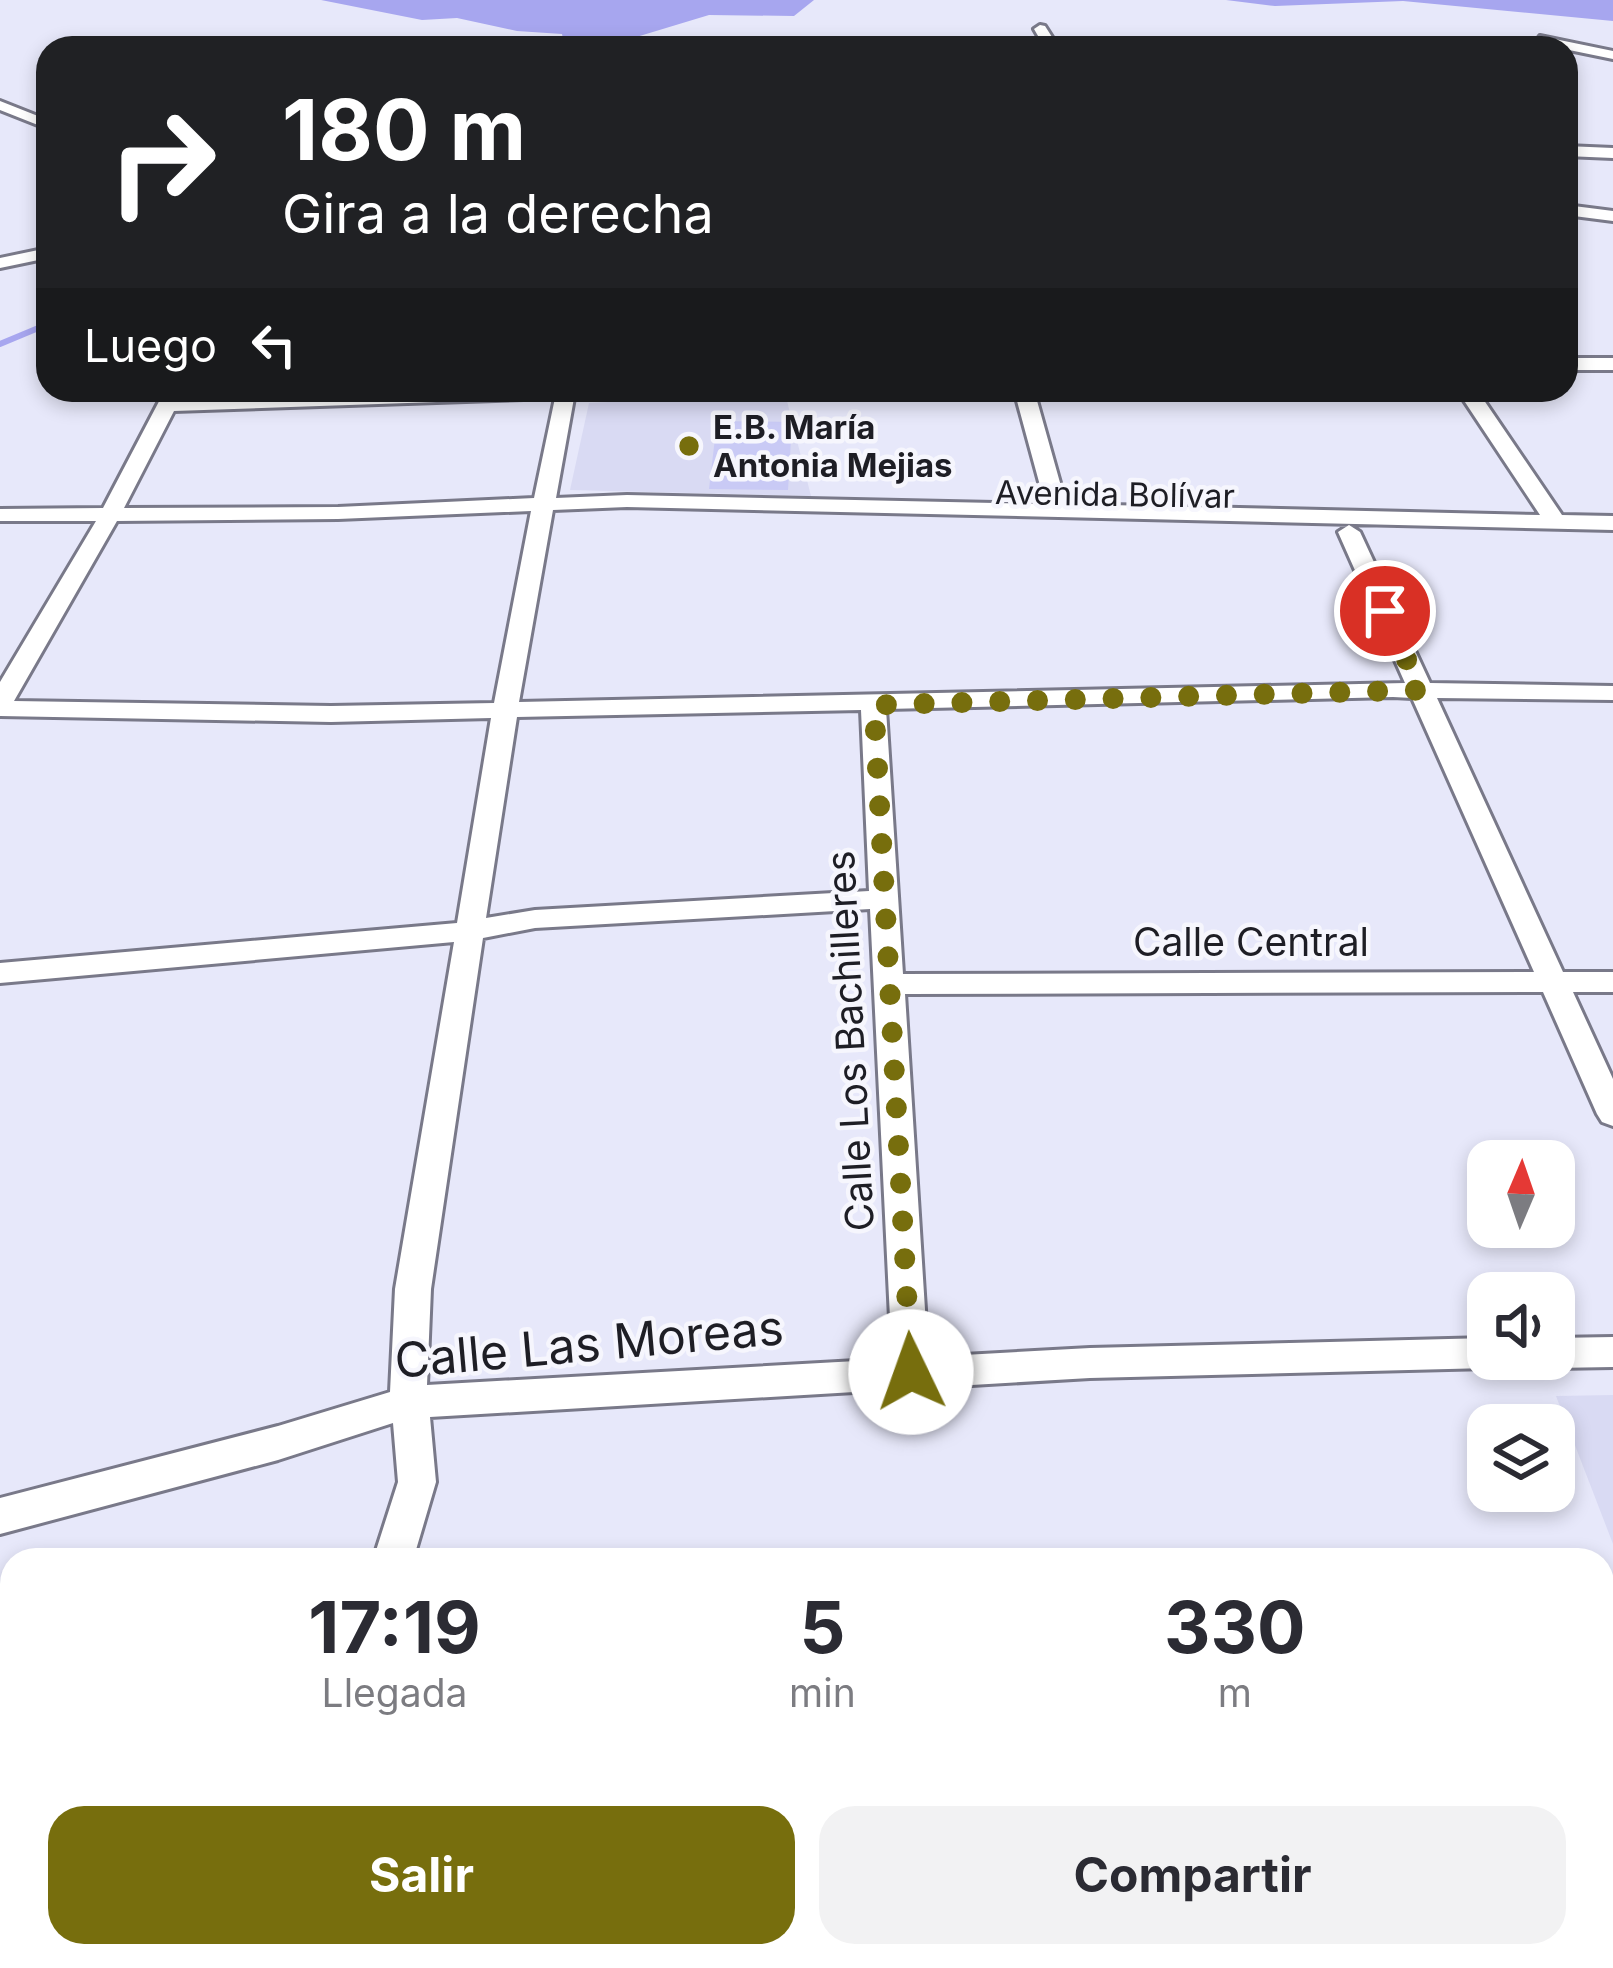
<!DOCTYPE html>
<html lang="es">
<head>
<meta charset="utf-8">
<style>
	body { margin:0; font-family:Inter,sans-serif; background:#f2f2f3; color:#2b2b33; height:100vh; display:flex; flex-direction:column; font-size:45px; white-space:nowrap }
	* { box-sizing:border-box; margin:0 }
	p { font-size:39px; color:#7c7c81 }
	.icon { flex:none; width:66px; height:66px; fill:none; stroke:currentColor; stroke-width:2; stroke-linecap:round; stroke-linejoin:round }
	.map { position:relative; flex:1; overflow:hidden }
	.panel { position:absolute; left:0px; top:1548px; width:1614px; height:420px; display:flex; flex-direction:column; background:#fff; border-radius:36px 36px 0 0; box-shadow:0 6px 18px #0003 }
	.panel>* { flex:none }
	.hud { position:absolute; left:36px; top:36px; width:1542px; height:366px; border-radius:36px; box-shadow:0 6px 18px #0003; background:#202124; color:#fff; overflow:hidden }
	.needle { width:78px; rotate:2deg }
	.fabs { position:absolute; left:1467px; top:1140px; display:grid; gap:24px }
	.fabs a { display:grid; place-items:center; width:108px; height:108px; border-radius:24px; background:#fff; box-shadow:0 6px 18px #0003; font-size:60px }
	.pin { position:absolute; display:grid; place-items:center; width:102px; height:102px; color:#fff; margin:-51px; border:6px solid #fff; border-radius:50%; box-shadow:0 3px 12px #0007 }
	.me { position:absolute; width:132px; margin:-66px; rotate:357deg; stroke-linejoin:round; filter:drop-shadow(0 0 9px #0008) }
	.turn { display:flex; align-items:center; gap:42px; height:252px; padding:0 48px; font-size:54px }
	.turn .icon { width:156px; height:156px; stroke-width:2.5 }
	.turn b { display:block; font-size:84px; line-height:102px }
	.then { display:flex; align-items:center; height:114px; padding:0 48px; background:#0003; gap:24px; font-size:45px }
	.eta { display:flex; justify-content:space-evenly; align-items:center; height:204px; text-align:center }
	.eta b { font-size:72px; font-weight:700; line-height:84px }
	.primary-button { display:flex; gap:24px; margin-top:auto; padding:24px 48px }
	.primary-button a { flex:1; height:138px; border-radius:36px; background:#776e0d; color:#fff; font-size:48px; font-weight:700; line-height:138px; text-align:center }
	.primary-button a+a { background:#f2f2f3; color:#2b2b33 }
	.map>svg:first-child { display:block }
	.built { fill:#d9daf3 }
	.green { fill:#c9caf5 }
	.water { fill:#a7a6ef }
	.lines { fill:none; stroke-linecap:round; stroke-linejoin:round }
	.stream-far1 { stroke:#a7a6ef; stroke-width:4.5 }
	.stream { stroke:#a7a6ef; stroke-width:6 }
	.street-casing { stroke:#797989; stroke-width:6 }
	.street { fill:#fff; fill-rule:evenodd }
	.route { stroke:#776e0d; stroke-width:21; stroke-dasharray:0 37.8 }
	.poi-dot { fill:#776e0d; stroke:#f6f6fd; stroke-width:4.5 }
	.labels { text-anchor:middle; stroke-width:9; stroke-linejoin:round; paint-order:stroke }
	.far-poi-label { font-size:33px; font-weight:bold; fill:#1e1e25; stroke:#f6f6fd; text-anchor:start }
	.far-street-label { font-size:33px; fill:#1e1e25; stroke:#f6f6fd }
	.street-label { font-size:39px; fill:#1e1e25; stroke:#f6f6fd }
	.near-street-label { font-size:48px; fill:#1e1e25; stroke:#f6f6fd }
</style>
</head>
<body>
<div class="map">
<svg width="1613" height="1968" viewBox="0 0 1613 1968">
	<rect width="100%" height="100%" fill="#e7e8fa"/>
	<path class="built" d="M785 393 811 496 570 490 589 403Z
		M1613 1395V1544L1556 1396Z"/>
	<path class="green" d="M717 421 792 422 788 490 709 489Z"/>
	<path class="water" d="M321 0H814L794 16 709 15 633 38 563 39 562 34 517 31 457 18 422 20Z
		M1226 0H1613V21L1403 1 1275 6Z"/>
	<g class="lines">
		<path class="stream-far1" d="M440 48 443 44"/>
		<path class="stream" d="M0 344 48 324"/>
		<g class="street-casing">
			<path id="street" d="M1040 25 1045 26 1059 48H1045L1034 29Z
				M1540 36 1613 51V59L1535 43Z
				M0 101 48 120V129L0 110Z
				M1566 146 1613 148V158L1566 156Z
				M1566 205 1613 211V221L1566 215Z
				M48 248V258L0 268V258Z
				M1566 358H1613V370H1566Z
				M165 390H185L180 399 640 390 630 396 574 398 556 498 627 495 1045 504 1014 390H1034L1066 504 1540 515 1457 390H1477L1562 515 1613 516V530L627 507 553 510 519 702 1405 683 1338 532 1349 525 1360 532 1430 683 1613 686V700L1437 698 1563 972H1613V992H1573L1613 1079V1126L1602 1122 1597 1114 1543 992 905 994 928 1357 1090 1348 1488 1338V1359H1503L1501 1364 1488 1368 1090 1378 430 1417 436 1482 413 1560H373L398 1482 393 1423 278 1460 0 1534V1498L278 1426 390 1392 395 1289 454 942 0 983V963L457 923 491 718 331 722 0 716V682L96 521H0V509L103 508ZM555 398 534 498 338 507 124 508 174 411ZM531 511 494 703 331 706 14 701 117 521 338 519ZM1393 697 1412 698 1534 972 903 974 886 709ZM861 710 869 891 535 910 486 918 517 717ZM870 909 892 1359 427 1385 431 1289 483 938 535 928Z
				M1613 1337V1367L1554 1368 1539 1359H1554V1338Z
				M214 1956H262L257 1968H209Z"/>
		</g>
		<use href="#street" class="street"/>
	</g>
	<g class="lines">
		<path class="route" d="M911 1372 874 705 1420 690 1385 611"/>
	</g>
	<circle class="poi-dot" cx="689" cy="446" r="12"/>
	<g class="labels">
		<g class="far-poi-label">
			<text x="713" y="439">E.B. María<tspan x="713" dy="38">Antonia Mejias</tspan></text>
		</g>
		<g class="far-street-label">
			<text transform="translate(1115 494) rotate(1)" y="12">Avenida Bolívar</text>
		</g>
		<g class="street-label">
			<text x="1251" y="956">Calle Central</text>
			<text transform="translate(850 1041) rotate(-93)" y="14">Calle Los Bachilleres</text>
		</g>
		<g class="near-street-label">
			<text transform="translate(589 1344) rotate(-5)" y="17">Calle Las Moreas</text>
		</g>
	</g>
</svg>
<div class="fabs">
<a><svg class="needle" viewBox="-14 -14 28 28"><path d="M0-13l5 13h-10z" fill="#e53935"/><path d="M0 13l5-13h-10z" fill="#7c7c81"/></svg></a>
<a><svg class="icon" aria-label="sound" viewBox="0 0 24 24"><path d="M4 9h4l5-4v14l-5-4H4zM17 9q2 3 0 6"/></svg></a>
<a><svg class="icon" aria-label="layers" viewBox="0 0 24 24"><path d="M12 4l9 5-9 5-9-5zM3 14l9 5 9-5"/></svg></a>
</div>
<div class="pin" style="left:1385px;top:611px;background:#d93025"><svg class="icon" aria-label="arrive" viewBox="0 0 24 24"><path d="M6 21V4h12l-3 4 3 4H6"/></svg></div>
<svg class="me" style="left:911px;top:1372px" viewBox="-20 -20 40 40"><circle r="19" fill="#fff"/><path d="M0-13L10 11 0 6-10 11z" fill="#776e0d"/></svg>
<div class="hud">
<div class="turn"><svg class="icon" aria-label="right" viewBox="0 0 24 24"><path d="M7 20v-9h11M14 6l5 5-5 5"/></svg><div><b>180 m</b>Gira a la derecha</div></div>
<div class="then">Luego<svg class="icon" aria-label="left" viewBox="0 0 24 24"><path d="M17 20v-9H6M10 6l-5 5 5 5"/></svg></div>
</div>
<section class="panel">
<div class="eta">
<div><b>17:19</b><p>Llegada</p></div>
<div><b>5</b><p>min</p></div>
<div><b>330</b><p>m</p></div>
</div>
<div class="primary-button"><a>Salir</a><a>Compartir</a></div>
</section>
</div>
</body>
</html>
